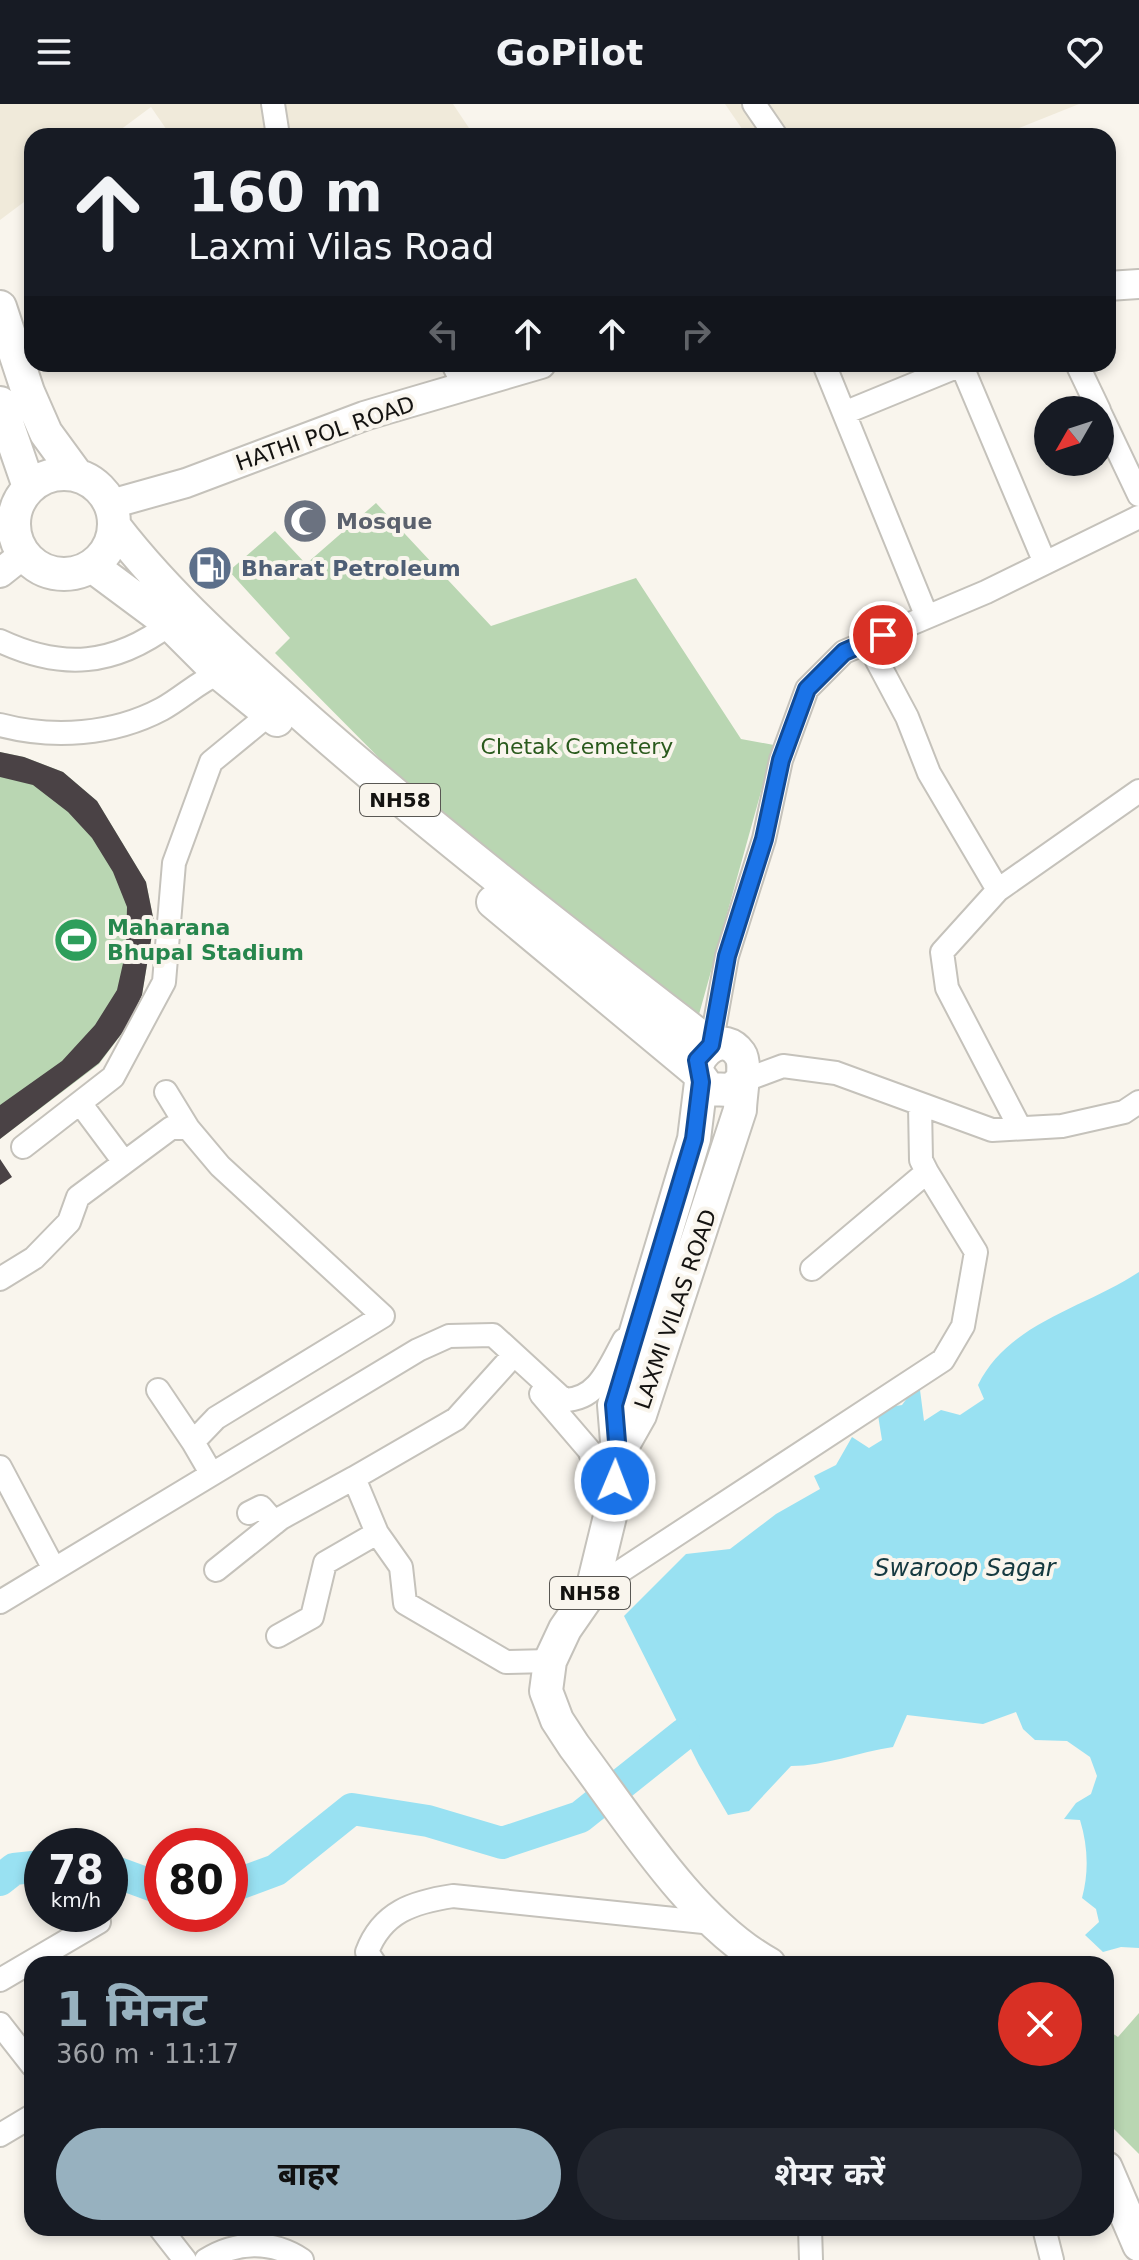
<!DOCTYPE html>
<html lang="hi">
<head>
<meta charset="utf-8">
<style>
	body { margin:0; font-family:"DejaVu Sans","Noto Sans Devanagari",sans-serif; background:#242831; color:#f1f3f6; height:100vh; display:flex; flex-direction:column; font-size:30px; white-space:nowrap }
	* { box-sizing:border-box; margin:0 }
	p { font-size:26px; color:#9ea1a6 }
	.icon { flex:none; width:44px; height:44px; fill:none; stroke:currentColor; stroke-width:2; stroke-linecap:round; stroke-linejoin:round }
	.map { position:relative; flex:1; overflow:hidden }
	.sheet { position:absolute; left:24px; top:1852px; width:1090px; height:280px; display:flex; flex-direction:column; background:#171b24; border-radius:24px; box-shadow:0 4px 12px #0003 }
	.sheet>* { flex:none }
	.banner { position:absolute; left:24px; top:24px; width:1092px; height:244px; border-radius:24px; box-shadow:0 4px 12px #0003; background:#171b24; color:#f1f3f6; overflow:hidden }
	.needle { width:52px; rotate:231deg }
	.fabs { position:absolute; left:1034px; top:292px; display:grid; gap:16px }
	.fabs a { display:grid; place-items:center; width:80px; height:80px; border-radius:50%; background:#171b24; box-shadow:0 4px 12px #0003; font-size:40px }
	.speed { position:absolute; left:24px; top:1724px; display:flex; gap:16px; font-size:40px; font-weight:700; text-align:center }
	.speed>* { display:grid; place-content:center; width:104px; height:104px; border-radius:50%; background:#171b24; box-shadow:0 4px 12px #0003; line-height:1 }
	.speed small { font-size:20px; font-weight:400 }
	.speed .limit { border:12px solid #d22; background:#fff; color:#111 }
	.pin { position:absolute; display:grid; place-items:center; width:68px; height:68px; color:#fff; margin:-34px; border:4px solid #fff; border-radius:50%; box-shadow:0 2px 8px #0007 }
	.me { position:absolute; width:88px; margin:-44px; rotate:1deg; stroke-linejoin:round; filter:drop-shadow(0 0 6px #0008) }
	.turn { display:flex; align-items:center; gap:28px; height:168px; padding:0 32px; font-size:36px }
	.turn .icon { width:104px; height:104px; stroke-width:2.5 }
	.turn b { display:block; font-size:56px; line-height:68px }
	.lanes { display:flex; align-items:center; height:76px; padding:0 32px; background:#0003; justify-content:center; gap:40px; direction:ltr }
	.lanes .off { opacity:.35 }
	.round { display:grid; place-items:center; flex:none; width:84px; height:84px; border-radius:42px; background:#242831 }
	.headline { display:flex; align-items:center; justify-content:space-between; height:136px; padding:0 32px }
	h1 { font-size:48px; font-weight:700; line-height:60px; color:#97b1bf }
	.primary-button { display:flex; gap:16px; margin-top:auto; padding:16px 32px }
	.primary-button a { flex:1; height:92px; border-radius:48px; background:#97b1bf; color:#111; font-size:32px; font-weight:700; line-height:92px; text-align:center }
	.primary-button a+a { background:#242831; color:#f1f3f6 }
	header { display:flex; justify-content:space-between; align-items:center; height:104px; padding:0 32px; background:#171b24; font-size:36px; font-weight:700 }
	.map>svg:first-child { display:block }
	.built { fill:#f0eada }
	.green { fill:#b9d6b2 }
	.water { fill:#99e1f2 }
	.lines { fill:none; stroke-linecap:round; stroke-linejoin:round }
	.river { stroke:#99e1f2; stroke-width:32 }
	.building { fill:#4a4245 }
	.minor-casing { stroke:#c5c2bb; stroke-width:26 }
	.major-casing { stroke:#c5c2bb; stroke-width:32 }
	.highway-casing { stroke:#c5c2bb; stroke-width:36 }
	.minor { stroke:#fff; stroke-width:22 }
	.major { stroke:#fff; stroke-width:28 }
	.highway { stroke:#fff; stroke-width:32 }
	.route-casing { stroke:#114b97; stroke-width:20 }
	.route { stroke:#1a73e8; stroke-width:14 }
	.labels { text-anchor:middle; stroke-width:8; stroke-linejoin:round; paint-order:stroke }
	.shield { fill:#f9f5ed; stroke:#595753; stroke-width:2 }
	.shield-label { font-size:20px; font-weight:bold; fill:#141311 }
	.street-label { font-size:22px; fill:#141311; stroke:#f9f5ed }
	.worship-label { font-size:22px; font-weight:bold; fill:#5b616d; stroke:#f9f5ed; text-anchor:start }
	.service-label { font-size:22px; font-weight:bold; fill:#4e5e75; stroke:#f9f5ed; text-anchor:start }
	.park-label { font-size:22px; fill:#2a5a1d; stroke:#f9f5ed }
	.leisure-label { font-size:22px; font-weight:bold; fill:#27864d; stroke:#f9f5ed; text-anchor:start }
	.water-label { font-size:24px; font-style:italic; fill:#153940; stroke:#f9f5ed }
</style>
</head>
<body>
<header><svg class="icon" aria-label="menu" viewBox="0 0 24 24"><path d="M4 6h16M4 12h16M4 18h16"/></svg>GoPilot<svg class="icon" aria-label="heart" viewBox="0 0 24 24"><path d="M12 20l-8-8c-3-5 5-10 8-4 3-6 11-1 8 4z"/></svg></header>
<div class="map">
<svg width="1139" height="2156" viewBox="0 0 1139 2156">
	<rect width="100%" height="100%" fill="#f9f5ed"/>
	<path class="built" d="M0 0H453L473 30 171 32 151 3 112 32H32V92L0 116Z
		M725 0H1079L999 32H747Z"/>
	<path class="green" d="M376 399 491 522 636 474 741 635 774 641 698 914 408 683 275 549 290 534 229 467 275 427 306 460Z
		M0 648 24 653 63 668 97 697 146 778 154 818 142 891 129 920 99 960 0 1035Z
		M1139 1909V2050L1106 2017V1925L1118 1933Z"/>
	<path class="water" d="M1139 1168V1844L1121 1843 1103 1848 1085 1831 1099 1818 1096 1805 1082 1794C1089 1768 1088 1742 1080 1716L1064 1715 1076 1699 1091 1690 1097 1672 1090 1653 1067 1637 1035 1636 1023 1625 1016 1608 983 1620 907 1611 893 1643C859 1648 825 1662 791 1662L749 1707 728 1711 699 1661 624 1512 686 1450 730 1445 776 1410 820 1385 814 1372 836 1361 852 1333 869 1344 882 1336 877 1305 902 1301 919 1278 924 1317 941 1306 960 1311 984 1295 978 1281C1009 1218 1085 1204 1139 1168Z"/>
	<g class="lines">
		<path class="river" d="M110 1766 162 1785
			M0 1776 14 1765 42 1762
			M230 1783 276 1766 352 1705 428 1717 502 1739 580 1713 684 1630"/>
	</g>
	<path class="building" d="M0 648 24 653 63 668 97 697 146 778 154 818 142 891 129 920 99 959 0 1035V1001L62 957 95 921 117 886 126 846 127 803 113 768 92 734 68 708 33 681 0 673Z
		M0 1055 12 1073 0 1081Z"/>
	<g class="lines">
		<g class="minor-casing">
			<path id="minor" d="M273 0 278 32
				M754 0 776 32
				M453 260 464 282
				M824 260 927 513
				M961 260 1045 459
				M1077 260 1099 306
				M844 309 961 261
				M1100 309 1139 391
				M0 537C62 566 114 562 170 520
				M867 538 907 613 929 669 998 786
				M0 621C53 635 113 631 162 605 182 594 198 578 219 569
				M711 941 727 852 764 735 781 656 807 585 844 548 986 488 1139 413
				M740 978 783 962 836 969 992 1026 1062 1022 1124 1008 1139 998
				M166 988 188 1024
				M80 999 124 1058
				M1020 1024 947 884 942 848 998 786 1139 687
				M23 1043 113 973 164 878 174 759 211 658 278 603
				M812 1165 927 1068 921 1056 920 1002
				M0 1175 34 1154 69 1118 78 1093 171 1024H188L220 1062 383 1212 216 1314 193 1338 211 1369
				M510 1255 456 1315 354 1374 377 1429 401 1463 405 1499 506 1558 550 1557
				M158 1286 193 1338
				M541 1290 589 1346 609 1394
				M0 1363 54 1465
				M249 1409 261 1403 275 1419
				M216 1466 281 1414 354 1374
				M592 1486 943 1256 963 1222 976 1148 927 1068
				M0 1498 418 1246 449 1232 493 1231 564 1296C598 1296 609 1263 624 1236
				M278 1532 312 1513 325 1459 377 1429
				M375 1860 367 1848C382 1808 413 1798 453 1792L713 1819
				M0 1876 99 1818
				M0 1920 32 1961
				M0 2031 32 2012
				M160 2124 185 2156
				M810 2124 811 2156
				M1044 2124 1052 2156
				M206 2156C236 2137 272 2136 302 2156"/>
		</g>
		<g class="major-casing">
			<path id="major" d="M1108 182 1139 180
				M111 400 186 379 364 312 541 260
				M0 469 24 450"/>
		</g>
		<g class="highway-casing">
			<path id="highway" d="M0 203 28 288 46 329 76 370
				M0 299 29 383
				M14 420a50 50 0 1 1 100 0a50 50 0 1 1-100 0Z
				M115 423C172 497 246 561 316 623 444 735 577 837 711 941
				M92 462 170 520 219 569 277 616
				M493 798 696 967
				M740 978 731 986 709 985 696 967C698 946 724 927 740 950 747 960 740 992 740 1006L640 1311 618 1350 612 1404 592 1486 565 1525 550 1557 546 1587 557 1616 574 1642C627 1712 692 1818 769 1860
				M618 1350 614 1301 694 1035 701 978
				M1106 2064 1139 2141"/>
		</g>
		<use href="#minor" class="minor"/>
		<use href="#major" class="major"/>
		<use href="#highway" class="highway"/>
	</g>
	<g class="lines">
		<g class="route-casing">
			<path id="route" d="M615 1377 618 1350 614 1301 694 1035 701 978 697 956 711 941 727 852 764 735 781 656 807 585 844 548 883 531"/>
		</g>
		<use href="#route" class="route"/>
	</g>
	<defs>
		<g id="mosque-disc" transform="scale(2.3)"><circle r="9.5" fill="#6b7280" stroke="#f9f5ed"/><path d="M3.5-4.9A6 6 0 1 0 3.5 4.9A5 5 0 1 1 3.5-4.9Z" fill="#fff"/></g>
		<g id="fuel-disc" transform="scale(2.3)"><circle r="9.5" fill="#5c6f8a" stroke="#f9f5ed"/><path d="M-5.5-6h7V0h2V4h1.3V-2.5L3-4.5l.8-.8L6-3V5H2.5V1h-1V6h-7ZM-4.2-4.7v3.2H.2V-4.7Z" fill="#fff"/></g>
		<g id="stadium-disc" transform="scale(2.3)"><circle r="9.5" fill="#2e9e5b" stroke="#f9f5ed"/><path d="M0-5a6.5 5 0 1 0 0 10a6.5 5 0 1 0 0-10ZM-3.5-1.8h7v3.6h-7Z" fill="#fff"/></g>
	</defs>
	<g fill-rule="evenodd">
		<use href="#mosque-disc" x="305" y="417"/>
		<use href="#fuel-disc" x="210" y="464"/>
		<use href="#stadium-disc" x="76" y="836"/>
	</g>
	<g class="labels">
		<g class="shield">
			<rect x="360" y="680" width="80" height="32" rx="6"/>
			<rect x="550" y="1473" width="80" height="32" rx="6"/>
		</g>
		<g class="shield-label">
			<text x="400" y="703">NH58</text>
			<text x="590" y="1496">NH58</text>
		</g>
		<g class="street-label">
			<text transform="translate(325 329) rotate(-19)" y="8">HATHI POL ROAD</text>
			<text transform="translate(675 1205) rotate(-71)" y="8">LAXMI VILAS ROAD</text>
		</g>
		<g class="worship-label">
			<text x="336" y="425">Mosque</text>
		</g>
		<g class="service-label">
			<text x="241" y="472">Bharat Petroleum</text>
		</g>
		<g class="park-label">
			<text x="577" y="650">Chetak Cemetery</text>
		</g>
		<g class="leisure-label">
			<text x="107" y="831">Maharana<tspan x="107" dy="25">Bhupal Stadium</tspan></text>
		</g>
		<g class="water-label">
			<text x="965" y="1472">Swaroop Sagar</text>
		</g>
	</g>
</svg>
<div class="fabs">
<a><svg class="needle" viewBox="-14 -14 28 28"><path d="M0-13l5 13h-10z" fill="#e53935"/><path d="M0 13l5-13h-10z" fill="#9ea1a6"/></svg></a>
</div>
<div class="speed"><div>78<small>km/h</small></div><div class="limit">80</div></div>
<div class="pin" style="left:883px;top:531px;background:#d93025"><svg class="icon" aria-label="arrive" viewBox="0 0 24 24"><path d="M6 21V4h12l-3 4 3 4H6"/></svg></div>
<svg class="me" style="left:615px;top:1377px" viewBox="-20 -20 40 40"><circle r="17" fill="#1a73e8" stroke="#fff" stroke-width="3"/><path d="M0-11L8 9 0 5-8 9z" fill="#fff"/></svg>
<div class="banner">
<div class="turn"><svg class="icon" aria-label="ahead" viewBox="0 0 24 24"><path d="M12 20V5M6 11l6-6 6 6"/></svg><div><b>160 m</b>Laxmi Vilas Road</div></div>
<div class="lanes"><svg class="icon off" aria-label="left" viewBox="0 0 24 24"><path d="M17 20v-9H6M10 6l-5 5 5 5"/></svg><svg class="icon" aria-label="ahead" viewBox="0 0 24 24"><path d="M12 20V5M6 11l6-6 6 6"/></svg><svg class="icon" aria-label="ahead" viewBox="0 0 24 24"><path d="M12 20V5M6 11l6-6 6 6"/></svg><svg class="icon off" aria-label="right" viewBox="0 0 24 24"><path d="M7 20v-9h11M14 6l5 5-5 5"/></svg></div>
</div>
<section class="sheet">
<div class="headline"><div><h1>1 मिनट</h1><p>360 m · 11:17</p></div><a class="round" style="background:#d93025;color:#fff"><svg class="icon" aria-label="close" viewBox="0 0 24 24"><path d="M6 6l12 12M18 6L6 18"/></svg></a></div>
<div class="primary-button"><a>बाहर</a><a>शेयर करें</a></div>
</section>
</div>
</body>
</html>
